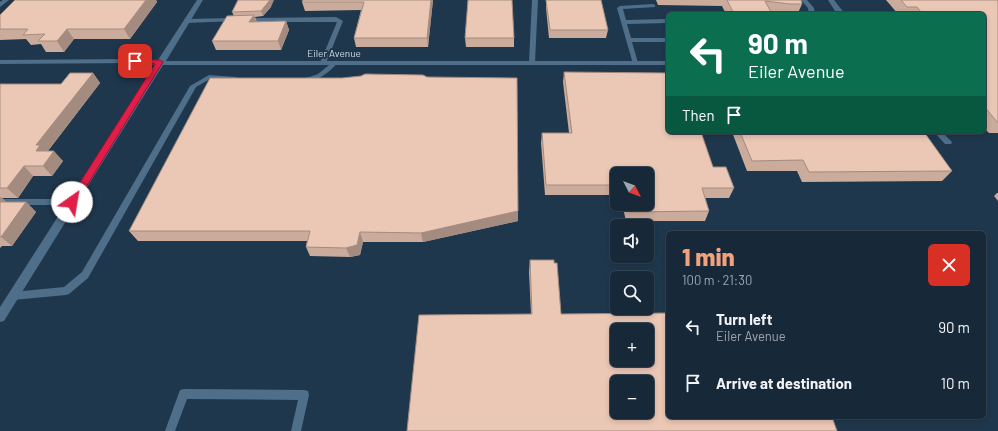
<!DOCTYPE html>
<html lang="en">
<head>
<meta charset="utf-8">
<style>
	body { margin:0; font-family:Barlow,sans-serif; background:#203141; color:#f1f3f6; height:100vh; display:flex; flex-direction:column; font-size:15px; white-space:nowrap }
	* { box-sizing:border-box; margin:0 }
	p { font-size:13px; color:#9ea6ae }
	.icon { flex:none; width:22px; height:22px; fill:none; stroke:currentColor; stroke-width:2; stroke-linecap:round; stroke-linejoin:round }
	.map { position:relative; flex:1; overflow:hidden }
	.details { position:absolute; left:666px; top:231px; width:320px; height:188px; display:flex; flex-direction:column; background:#172939; border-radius:6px; box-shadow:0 2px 6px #0003,0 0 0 1px #364553 }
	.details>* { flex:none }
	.top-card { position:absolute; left:666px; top:12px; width:320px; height:122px; border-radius:6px; box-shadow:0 2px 6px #0003,0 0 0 1px #364553; background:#0b6e4f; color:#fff; overflow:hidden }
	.needle { width:26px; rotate:132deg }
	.buttons { position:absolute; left:610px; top:167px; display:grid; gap:8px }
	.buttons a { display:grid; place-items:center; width:44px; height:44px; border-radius:6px; background:#172939; box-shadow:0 2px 6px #0003,0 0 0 1px #364553; font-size:20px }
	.pin { position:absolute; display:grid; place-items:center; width:34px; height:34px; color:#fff; margin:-17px; border-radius:8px; box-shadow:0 2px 6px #0006 }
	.me { position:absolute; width:44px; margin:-22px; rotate:32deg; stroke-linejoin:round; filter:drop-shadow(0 0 3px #0008) }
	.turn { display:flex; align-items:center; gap:14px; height:84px; padding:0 16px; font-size:18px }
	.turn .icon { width:52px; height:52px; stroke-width:2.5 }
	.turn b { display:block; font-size:28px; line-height:34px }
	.then { display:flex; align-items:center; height:38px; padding:0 16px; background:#0003; gap:8px; font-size:15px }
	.round { display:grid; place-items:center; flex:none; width:42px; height:42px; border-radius:6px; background:#203141 }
	.headline { display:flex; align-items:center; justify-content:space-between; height:68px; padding:0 16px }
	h1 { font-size:24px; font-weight:800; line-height:30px; color:#f1a17b }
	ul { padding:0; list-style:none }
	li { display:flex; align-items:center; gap:12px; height:56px; padding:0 16px }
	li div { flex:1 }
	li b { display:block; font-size:15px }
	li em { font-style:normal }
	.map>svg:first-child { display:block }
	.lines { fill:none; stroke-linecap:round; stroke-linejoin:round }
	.lane { fill:#4f6e8a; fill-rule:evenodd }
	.street { fill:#4f6e8a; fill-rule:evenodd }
	.wall { fill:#caab9c }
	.shaded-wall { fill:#a48b7f }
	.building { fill:#ebc7b5; stroke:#a48b7f; fill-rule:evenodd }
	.route { fill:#e11d48; stroke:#92132f }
	.labels { text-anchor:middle; stroke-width:4; stroke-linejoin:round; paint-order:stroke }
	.far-street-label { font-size:10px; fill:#cddbe9; stroke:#1f374c }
</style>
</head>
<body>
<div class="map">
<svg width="998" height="431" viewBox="0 0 998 431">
	<rect width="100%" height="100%" fill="#1f374c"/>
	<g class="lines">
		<path class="lane" d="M3 0H9L0 7V2Z
			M532 0H538L535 62 532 64 529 62Z
			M801 0H807L814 8 815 14H809L808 8Z
			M653 4 655 5V7L623 9 626 20 668 19V23L627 24 631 38H668V42H632L638 63 637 64H633L617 8 620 6Z
			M336 17 343 21 326 63 323 65 320 63 337 22H246L243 20 246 18Z
			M234 18 237 20 236 21 187 23 184 21 187 19Z
			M334 61 337 63C331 72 309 88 298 80L299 79 309 77 318 74Z
			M209 75 236 77 239 79 236 81 210 79 196 87 88 278 69 294 66 295 13 300 10 299 9 296 10 293 13 292 64 287 82 272 190 86Z
			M934 132H942L952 142 951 144H945Z
			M0 199H72L76 202 72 205H0Z
			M184 389 304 390 308 391 309 395 301 431H291L298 400 187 399 175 431H165L180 390Z"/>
		<path class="street" d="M197 0H203L166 61H668V65H163L4 321 0 322V307L155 65 135 63 0 64V60L135 59 158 60Z
			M828 0H834L845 14H837Z"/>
	</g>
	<path class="wall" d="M15 0H156L157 2 130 39H74L64 52H46L41 44 31 45 26 39 0 40V15Z
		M303 0H433L428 47H356L354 38 361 10 305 11 302 2Z
		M546 0 608 30 606 38H549L546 8Z
		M656 0H801L802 4 798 13 785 14 771 12 772 14H726L722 6 658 5Z
		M886 0H998V133H989L984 128V14H898Z
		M271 7 263 16 255 17 257 22 286 21 289 30 281 50H216L212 41 234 16 232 12Z
		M465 38H514V47H466Z
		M564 72 713 167 734 188 729 198H705L709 211 705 221H626L622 204H647L617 174V195H545L541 143 542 133H569L563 82Z
		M93 73 100 83 48 151 63 161 52 176H33L18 198H2L6 202H26L36 212 12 246H2L0 248V84H61Z
		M732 132H924L952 171 942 181 802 182 797 171H747Z
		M997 193H998V201L994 196Z
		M518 211V221L423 242H363L360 255 350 257 310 256 306 247 307 241H138L129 231Z
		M530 260 561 314H531L529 272Z"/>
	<path class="shaded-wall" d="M146 0H156L157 2 130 39 124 29Z
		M270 0H274L271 7 263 16 261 11Z
		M431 0H433L428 47 427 38Z
		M254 15 257 24 249 22Z
		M286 21 289 30 281 50 278 41Z
		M67 29 74 39 64 52 57 41Z
		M93 73 100 83 47 152 36 151V145Z
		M54 151 63 161 52 176 43 166Z
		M24 166 33 176 18 198 7 188Z
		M1 197 11 206 0 205V198Z
		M26 202 36 212 12 246 1 237Z
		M518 211V221L423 242 421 233Z
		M360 232 363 242 360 255 350 257 346 248Z"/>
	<path class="building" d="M15 0H146L124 29H67L57 41H38L45 34 23 35 28 29H0V15Z
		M238 0H270L261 11 232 12Z
		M303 0H431L427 38H354L364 2H302Z
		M468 0H512L514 38H465Z
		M546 0H601L608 30H550Z
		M727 0H801L802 4H790L765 1 772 14H734Z
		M901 0H998V123L984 106V14H932L930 12H921L917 7H907Z
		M254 15 249 22 286 21 278 41H212L227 16Z
		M564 72 668 73V132H701L713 167H726L734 188H702L709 211 629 212 627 204H647V174H617V185H546L542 133H572Z
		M70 73H93L36 145H40L36 151H54L43 166H24L7 188H0V84H61Z
		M365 74 423 75 427 77 517 78 518 211 421 233 360 232 357 245 346 248 306 247 310 231H129L210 78H342L361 76Z
		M740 132H924L952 171 809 172 803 160 752 161Z
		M0 202H26L1 237H0Z
		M530 260H554V263H557L561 314 668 313V417H832L837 431H407L419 315 532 314ZM617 330H647V360H617ZM617 382H647V412H617Z"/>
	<path class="route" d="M132 59 160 60 163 62 75 205H69L68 202 69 200 155 64 135 63 131 61Z"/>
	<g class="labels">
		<g class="far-street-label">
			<text x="334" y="57">Eiler Avenue</text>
		</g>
	</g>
</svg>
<div class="buttons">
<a><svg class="needle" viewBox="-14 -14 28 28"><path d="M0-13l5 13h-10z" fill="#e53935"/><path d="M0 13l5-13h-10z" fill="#9ea6ae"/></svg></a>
<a><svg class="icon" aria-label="sound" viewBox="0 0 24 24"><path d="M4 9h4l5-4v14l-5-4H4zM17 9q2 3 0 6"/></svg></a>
<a><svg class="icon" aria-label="search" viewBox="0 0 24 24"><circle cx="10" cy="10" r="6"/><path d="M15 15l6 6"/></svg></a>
<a>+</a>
<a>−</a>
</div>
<div class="pin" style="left:135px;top:61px;background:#d93025"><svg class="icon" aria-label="arrive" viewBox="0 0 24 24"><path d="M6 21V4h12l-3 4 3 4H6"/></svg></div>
<svg class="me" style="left:72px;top:202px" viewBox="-20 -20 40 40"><circle r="19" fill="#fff"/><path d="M0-13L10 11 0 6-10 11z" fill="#e11d48"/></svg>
<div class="top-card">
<div class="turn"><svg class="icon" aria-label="left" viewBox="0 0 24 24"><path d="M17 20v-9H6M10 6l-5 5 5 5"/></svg><div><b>90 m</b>Eiler Avenue</div></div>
<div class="then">Then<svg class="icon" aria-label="arrive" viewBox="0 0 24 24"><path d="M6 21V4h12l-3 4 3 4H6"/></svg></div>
</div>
<section class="details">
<div class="headline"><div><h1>1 min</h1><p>100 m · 21:30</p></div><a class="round" style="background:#d93025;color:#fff"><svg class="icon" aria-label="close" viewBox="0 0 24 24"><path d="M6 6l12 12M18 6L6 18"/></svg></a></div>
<ul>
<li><svg class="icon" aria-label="left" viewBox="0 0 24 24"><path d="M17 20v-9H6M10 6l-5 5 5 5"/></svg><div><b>Turn left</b><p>Eiler Avenue</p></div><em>90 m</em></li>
<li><svg class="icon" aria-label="arrive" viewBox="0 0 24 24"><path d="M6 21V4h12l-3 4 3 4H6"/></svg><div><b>Arrive at destination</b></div><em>10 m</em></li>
</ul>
</section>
</div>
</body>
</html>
